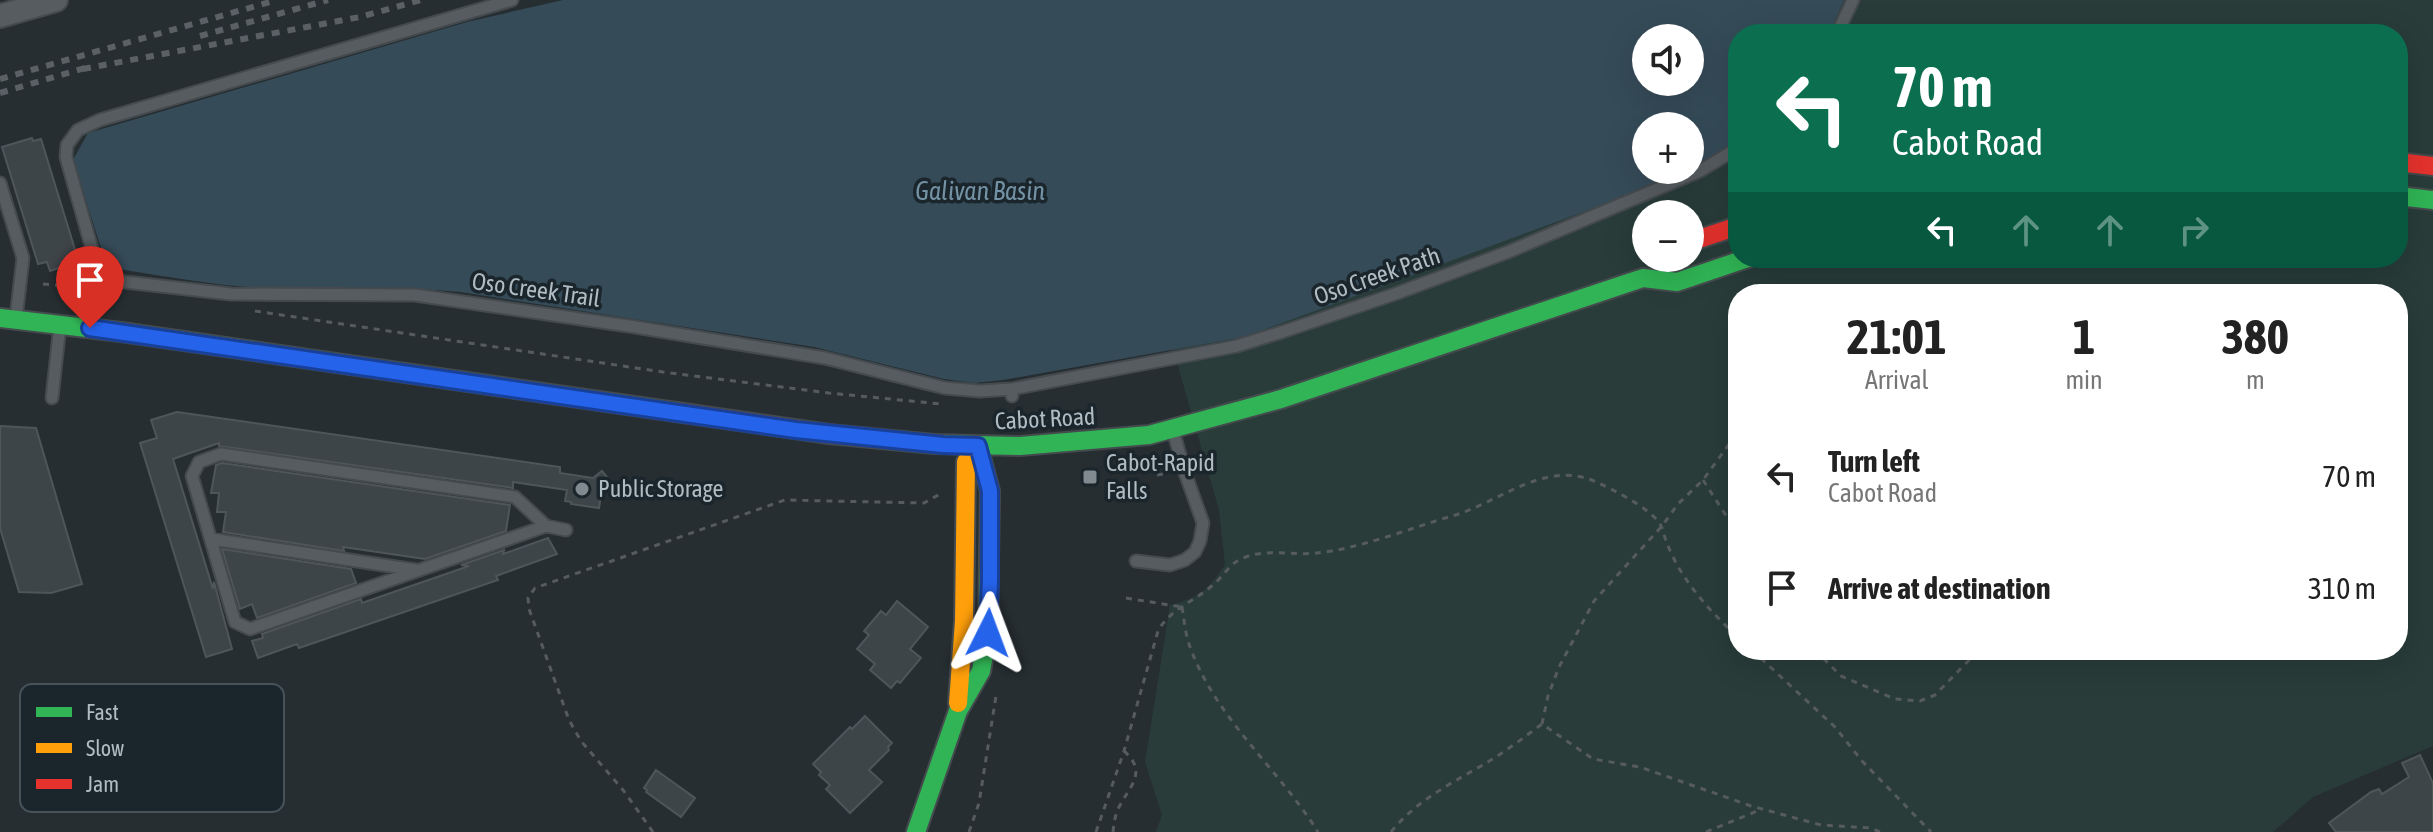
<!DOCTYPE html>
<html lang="en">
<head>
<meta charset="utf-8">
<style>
	body { margin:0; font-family:"Asap Condensed",sans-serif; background:#f2f2f2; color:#222; height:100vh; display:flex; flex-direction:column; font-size:30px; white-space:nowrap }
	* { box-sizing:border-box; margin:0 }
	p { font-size:26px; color:#767676 }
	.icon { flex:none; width:44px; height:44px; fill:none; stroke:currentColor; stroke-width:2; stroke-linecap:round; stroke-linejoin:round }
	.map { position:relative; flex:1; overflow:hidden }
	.drawer { position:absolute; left:1728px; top:284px; width:680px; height:376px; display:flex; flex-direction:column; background:#fff; border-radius:32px; box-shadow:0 8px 32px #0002 }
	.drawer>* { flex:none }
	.hud { position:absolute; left:1728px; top:24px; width:680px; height:244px; border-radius:32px; box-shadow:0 8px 32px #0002; background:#0b6e4f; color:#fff; overflow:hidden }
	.controls { position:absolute; left:1632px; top:24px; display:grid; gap:16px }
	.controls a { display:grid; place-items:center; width:72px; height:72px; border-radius:50%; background:#fff; box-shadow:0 8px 32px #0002; font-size:40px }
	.pin { position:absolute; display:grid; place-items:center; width:68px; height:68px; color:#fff; margin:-82px -34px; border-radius:50% 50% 50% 0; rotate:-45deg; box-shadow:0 0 8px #0007 }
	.pin .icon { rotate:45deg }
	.me { position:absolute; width:88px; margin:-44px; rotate:3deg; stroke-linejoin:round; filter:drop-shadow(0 0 6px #0008) }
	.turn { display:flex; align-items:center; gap:28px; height:168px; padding:0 32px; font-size:36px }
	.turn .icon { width:104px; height:104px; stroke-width:2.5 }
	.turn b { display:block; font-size:56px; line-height:68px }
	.lanes { display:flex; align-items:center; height:76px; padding:0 32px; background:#0003; justify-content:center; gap:40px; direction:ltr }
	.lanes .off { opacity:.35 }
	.eta { display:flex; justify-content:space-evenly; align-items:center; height:136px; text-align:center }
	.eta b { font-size:48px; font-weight:700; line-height:56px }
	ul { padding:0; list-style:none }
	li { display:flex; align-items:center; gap:24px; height:112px; padding:0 32px }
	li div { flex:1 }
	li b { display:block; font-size:30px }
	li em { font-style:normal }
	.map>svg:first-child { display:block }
	.green { fill:#293c39; fill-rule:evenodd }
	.water { fill:#354b58; fill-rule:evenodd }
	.building { fill:#3e4549; stroke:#4e5659; stroke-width:2 }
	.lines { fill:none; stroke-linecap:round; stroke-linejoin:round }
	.lane-casing { stroke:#444a4d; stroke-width:15 }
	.street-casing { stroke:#444a4d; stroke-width:26 }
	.fast-casing { stroke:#444a4d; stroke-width:22 }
	.slow-casing { stroke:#444a4d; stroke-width:22 }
	.jam-casing { stroke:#444a4d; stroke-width:22 }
	.path { stroke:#565b5e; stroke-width:3; stroke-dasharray:6 6; stroke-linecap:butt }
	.lane { stroke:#575c60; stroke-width:11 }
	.street { stroke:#575c60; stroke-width:22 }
	.fast { stroke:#30b455; stroke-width:18 }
	.slow { stroke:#ff9f0a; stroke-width:18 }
	.jam { stroke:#e5322d; stroke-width:18 }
	.rail { stroke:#5a6064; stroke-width:6; stroke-dasharray:8 8; stroke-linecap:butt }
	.route-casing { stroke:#184099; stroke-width:20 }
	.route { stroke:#2563eb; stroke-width:14 }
	.poi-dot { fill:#808a90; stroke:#1b252c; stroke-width:3 }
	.labels { text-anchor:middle; stroke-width:7; stroke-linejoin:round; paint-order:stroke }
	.street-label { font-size:24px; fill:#b0bcc3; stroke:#1b252c }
	.poi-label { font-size:24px; fill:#b0bcc3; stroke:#1b252c; text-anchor:start }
	.water-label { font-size:26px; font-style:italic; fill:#7393a5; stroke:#1b252c }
	.key { fill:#1b252c; stroke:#485259; stroke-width:2 }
	.key-label { font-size:22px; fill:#b0bcc3 }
</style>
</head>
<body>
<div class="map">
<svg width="2433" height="832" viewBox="0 0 2433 832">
	<rect width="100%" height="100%" fill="#262e32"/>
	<path class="green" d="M694 0H2433V746L2313 797 2273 832H1156L1162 815 1145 762 1170 605C1199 598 1208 590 1225 565L1219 510 1164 317ZM1738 34H2398V258H1738ZM1646 38H1690V82H1646ZM1646 126H1690V170H1646ZM1646 214H1690V258H1646ZM1738 294H2398V650H1738Z"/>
	<path class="water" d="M563 0H1844L1829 34H1738V139L1715 155 1690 167V126H1646V170H1683L1632 194 1244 337 1003 380 974 383 944 379 814 347 460 292C395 286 330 291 264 288 217 286 171 277 124 270L111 265 102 251 73 160 88 133 467 22ZM1646 38H1690V82H1646Z"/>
	<path class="building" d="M32 138 33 141 41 139 81 269 64 274 62 267 50 271 47 262 38 264 2 147Z
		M177 412 560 467V473L593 478 602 471 611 482 602 489 599 508 571 504V502L565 501 567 490 513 482V488L219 446V443L173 459 213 589 214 582 232 649 206 657 140 443 157 438 151 420Z
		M0 426 36 428 82 584 51 593 19 592 0 528Z
		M222 463 510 505 506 531 425 559 343 547 344 551 223 532 226 512H217L219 493H211L216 465Z
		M548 538 557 554 496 576 498 580 299 648 297 644 258 658 252 641 263 638 262 634 361 599 362 603 469 566 461 565 504 550 503 554Z
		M222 549 351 569 356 583 257 618 252 604 240 609Z
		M897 601 928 627 910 649 921 658 900 683 897 681 891 688 870 670 875 664 857 649 869 635 864 631 881 611 886 615Z
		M865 716 892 743 888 747 889 750 869 770 882 782 850 813 826 789 830 785 819 775 821 772 813 764 850 727 852 729Z
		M2420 755 2433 783V832H2336L2329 823 2371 792 2379 789 2382 794 2409 777 2402 763Z
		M656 770 695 798 681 817 646 792 647 790 644 788Z"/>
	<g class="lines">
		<g class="lane-casing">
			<path id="lane" d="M512 0 100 120 78 130 67 145 66 157 94 256 102 272 108 278 116 281 231 294 415 295 629 326 825 358 945 388 980 391 1012 389V396
				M1837 34 1853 0
				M0 183 23 258 16 318
				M1012 389 1237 346 1282 332 1395 294 1508 252 1700 171 1738 148
				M52 398 60 325
				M546 526 250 629 235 622 192 476 199 462 221 454 515 497 546 526 566 530
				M211 539 416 570
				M1136 561 1170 565 1185 560 1195 552 1200 541 1203 523 1184 470 1173 430"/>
		</g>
		<g class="street-casing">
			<path id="street" d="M0 16 56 0"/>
		</g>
		<g class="fast-casing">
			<path id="fast" d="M2398 196 2433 200
				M0 318 121 332 676 412
				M934 444 1020 446 1149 435 1281 399 1643 278 1677 282 1748 258
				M916 832 958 711 981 671 988 633 990 491 978 446"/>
		</g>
		<g class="slow-casing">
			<path id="slow" d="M958 703 964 621 966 462 978 446"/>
		</g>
		<g class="jam-casing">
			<path id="jam" d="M2398 162 2433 166
				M1690 242 1738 226
				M676 412 829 434 934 444"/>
		</g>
		<path class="path" d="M43 284 95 288
			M255 311 663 372 829 393 941 404
			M1200 466 1213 464
			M1157 475 1169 473
			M1703 480 1738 534
			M1126 598 1182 607
			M1182 607C1184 619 1185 632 1189 644 1214 717 1278 768 1318 832
			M1752 650 1835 727 1862 761 1931 832
			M1815 650 1841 676 1895 699 1920 701 1935 695 1979 650
			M1542 724 1548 696 1559 667 1594 601 1662 526 1678 504 1703 480 1738 432
			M653 832 623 790 581 741 569 720 529 609 528 598 535 588 785 500 924 503 940 494
			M969 832 979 803 996 696
			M1096 832 1124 751 1158 631C1170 609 1195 601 1213 585 1223 577 1228 566 1239 560 1263 547 1291 556 1317 553 1358 549 1411 528 1452 516 1499 503 1543 460 1594 481 1612 489 1650 508 1660 524 1663 529 1664 535 1666 541 1670 551 1676 564 1682 573 1697 597 1718 619 1738 637
			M1113 832C1114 823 1115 815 1119 807 1130 786 1148 772 1124 751
			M1391 832C1415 802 1448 785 1481 766 1502 754 1522 739 1542 724L1593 759 1640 767 1751 806 1821 825 1871 828 1880 832
			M1706 832 1762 809"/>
		<use href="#lane" class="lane"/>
		<use href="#street" class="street"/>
		<use href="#fast" class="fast"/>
		<use href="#slow" class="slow"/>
		<use href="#jam" class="jam"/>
		<path class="rail" d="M200 36 328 0
			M83 69 360 17 421 0
			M0 79 277 0
			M0 93 92 66"/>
	</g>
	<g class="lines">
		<g class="route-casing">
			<path id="route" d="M90 328 796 430 943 445 978 446 990 491V580L988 633"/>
		</g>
		<use href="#route" class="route"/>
	</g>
	<g class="poi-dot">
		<rect x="1082" y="469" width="16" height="16" rx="4"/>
		<circle cx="582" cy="489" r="8"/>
	</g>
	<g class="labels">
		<g class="street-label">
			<text transform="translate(1377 276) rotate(-19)" y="8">Oso Creek Path</text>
			<text transform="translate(536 290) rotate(8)" y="8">Oso Creek Trail</text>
			<text transform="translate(1045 419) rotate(-3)" y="8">Cabot Road</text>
		</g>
		<g class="poi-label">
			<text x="1106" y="471">Cabot-Rapid<tspan x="1106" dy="28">Falls</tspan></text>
			<text x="598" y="497">Public Storage</text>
		</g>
		<g class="water-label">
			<text x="980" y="200">Galivan Basin</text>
		</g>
	</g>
	<rect x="20" y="684" width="264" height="128" rx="12" class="key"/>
	<rect x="36" y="707" width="36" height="10" fill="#30b455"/>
	<rect x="36" y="743" width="36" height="10" fill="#ff9f0a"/>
	<rect x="36" y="779" width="36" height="10" fill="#e5322d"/>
	<g class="key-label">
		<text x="86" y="720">Fast</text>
		<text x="86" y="756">Slow</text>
		<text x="86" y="792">Jam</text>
	</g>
</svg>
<div class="controls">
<a><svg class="icon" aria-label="sound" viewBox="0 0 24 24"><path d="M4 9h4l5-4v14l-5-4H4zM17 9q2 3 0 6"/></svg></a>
<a>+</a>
<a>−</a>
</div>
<div class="pin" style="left:90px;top:328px;background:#d93025"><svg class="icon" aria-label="arrive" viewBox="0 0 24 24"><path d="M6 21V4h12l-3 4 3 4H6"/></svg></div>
<svg class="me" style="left:988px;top:633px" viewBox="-20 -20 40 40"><path d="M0-17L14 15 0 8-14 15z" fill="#2563eb" stroke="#fff" stroke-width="4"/></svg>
<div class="hud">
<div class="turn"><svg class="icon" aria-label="left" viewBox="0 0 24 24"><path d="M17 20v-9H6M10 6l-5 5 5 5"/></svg><div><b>70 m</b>Cabot Road</div></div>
<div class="lanes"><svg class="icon" aria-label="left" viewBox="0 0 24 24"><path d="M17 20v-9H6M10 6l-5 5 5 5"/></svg><svg class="icon off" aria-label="ahead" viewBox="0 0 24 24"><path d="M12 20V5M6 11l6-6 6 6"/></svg><svg class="icon off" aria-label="ahead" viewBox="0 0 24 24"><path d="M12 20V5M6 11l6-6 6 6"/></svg><svg class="icon off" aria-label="right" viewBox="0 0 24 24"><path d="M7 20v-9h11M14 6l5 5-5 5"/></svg></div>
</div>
<section class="drawer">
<div class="eta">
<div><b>21:01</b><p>Arrival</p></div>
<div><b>1</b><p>min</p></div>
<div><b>380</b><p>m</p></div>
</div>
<ul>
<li><svg class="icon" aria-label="left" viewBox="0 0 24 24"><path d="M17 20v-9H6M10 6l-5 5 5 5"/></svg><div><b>Turn left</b><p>Cabot Road</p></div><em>70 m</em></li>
<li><svg class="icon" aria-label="arrive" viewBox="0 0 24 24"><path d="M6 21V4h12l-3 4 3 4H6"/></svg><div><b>Arrive at destination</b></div><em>310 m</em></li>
</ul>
</section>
</div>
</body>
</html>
